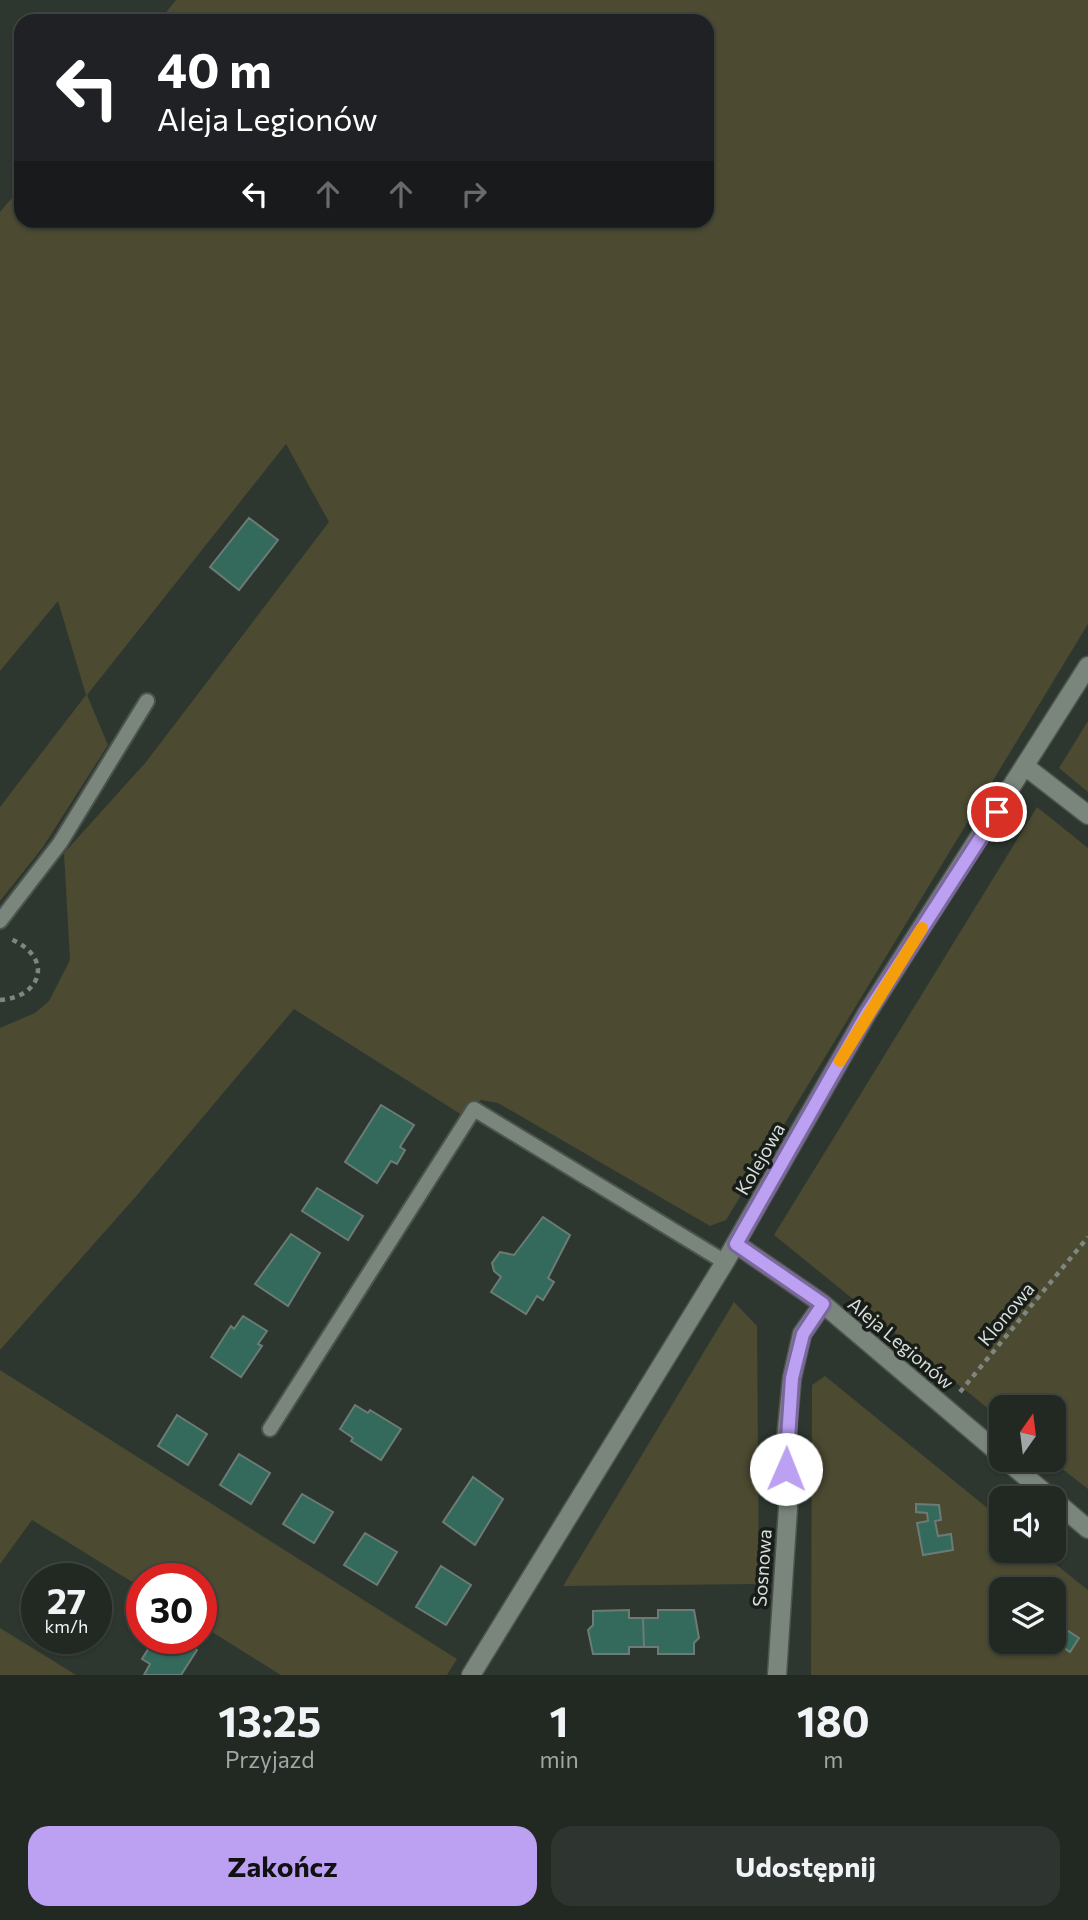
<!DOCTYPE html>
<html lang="pl">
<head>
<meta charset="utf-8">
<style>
	body { margin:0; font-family:Commissioner,sans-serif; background:#2e3530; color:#f1f3f6; height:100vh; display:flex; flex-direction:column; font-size:26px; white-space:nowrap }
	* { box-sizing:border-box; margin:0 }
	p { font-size:23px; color:#a2a6a6 }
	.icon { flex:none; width:38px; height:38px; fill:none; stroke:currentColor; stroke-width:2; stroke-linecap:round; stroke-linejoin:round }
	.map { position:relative; height:1675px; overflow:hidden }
	.side { display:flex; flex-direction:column; background:#222923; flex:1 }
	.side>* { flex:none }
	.guide { position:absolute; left:14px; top:14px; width:700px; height:214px; border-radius:21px; box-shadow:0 2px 5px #0004,0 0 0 2px #3f4541; background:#202124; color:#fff; overflow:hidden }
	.needle { width:46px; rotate:14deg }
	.controls { position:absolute; left:989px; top:1395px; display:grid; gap:14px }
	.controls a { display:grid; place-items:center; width:77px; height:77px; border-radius:14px; background:#222923; box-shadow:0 2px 5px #0004,0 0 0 2px #3f4541; font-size:35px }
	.speed { position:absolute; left:21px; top:1563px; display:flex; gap:14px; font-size:35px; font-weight:700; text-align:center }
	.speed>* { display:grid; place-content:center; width:91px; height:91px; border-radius:50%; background:#222923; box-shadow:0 2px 5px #0004,0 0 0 2px #3f4541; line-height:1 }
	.speed small { font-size:18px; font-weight:400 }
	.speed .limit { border:10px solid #d22; background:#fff; color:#111 }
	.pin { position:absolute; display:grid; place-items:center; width:60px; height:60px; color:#fff; margin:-30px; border:4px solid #fff; border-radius:50%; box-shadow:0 2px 7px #0007 }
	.me { position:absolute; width:77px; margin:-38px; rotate:1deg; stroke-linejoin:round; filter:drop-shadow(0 0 5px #0008) }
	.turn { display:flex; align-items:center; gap:24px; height:147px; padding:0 28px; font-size:32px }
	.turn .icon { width:91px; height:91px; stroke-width:2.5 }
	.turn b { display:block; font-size:49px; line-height:60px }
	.lanes { display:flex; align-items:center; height:66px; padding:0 28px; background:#0003; justify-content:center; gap:35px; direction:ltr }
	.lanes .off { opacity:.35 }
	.eta { display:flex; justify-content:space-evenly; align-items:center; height:119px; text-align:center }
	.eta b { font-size:42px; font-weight:700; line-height:49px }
	.action { display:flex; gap:14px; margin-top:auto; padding:14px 28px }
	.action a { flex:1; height:80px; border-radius:21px; background:#bca0f2; color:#111; font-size:28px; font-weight:700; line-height:80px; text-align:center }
	.action a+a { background:#2e3530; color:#f1f3f6 }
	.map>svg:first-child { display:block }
	.green { fill:#4c4a31; fill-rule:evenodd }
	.building { fill:#346a5c; stroke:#6c7b76; stroke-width:2 }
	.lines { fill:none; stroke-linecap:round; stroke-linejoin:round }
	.service-casing { stroke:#4c544e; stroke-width:18 }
	.minor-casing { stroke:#4c544e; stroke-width:21 }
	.path { stroke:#7e8680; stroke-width:4.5; stroke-dasharray:5 5; stroke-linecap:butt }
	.service { stroke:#7a857c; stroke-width:14 }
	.minor { stroke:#7a857c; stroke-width:18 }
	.route-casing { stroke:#7a689d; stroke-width:18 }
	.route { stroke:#bca0f2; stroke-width:12 }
	.slow { stroke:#f59e0b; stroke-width:12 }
	.labels { text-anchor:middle; stroke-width:7; stroke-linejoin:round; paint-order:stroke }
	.street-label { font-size:19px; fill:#d8dfda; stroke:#181d19 }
</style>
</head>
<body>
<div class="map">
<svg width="1088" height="1675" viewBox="0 0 1088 1675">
	<rect width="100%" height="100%" fill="#2d372f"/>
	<path class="green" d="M176 0H1088V624L726 1220 710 1226 498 1103 481 1100 462 1115 294 1009 138 1194 0 1350V1028L35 1013 49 1001 70 960 64 853 146 762 329 522 286 444 87 695 108 745 43 847 0 901V807L86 695 58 601 0 671V212L21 187V220H707V21H159Z
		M1088 721V792L1059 768Z
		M1037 807 1088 848V1489L1051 1460 1054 1407H1001V1419L774 1235Z
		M734 1302 757 1326 759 1584 563 1586Z
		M0 1370 457 1659 447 1675H281L201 1625V1578H142V1588L32 1520 0 1564Z
		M825 1376 1001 1519V1550L1039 1551 1088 1590V1675H811L812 1385ZM1001 1589H1054V1642H1001Z
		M0 1628 76 1675H0Z"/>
	<path class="building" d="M249 518 278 540 239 590 210 567Z
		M381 1105 414 1125 400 1147 405 1150 397 1164 391 1161 377 1183 345 1162Z
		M317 1188 363 1216 348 1240 302 1211Z
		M543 1217 570 1235 548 1278 554 1282 543 1300 537 1296 526 1314 491 1292 501 1277 494 1271 492 1263 500 1252 514 1255Z
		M291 1234 320 1253 288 1306 255 1284Z
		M243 1316 267 1331 258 1344 262 1346 241 1377 211 1357 231 1326 234 1329Z
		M355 1405 368 1413 370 1410 401 1429 381 1460 351 1441 353 1438 340 1429Z
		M177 1415 207 1434 188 1465 158 1446Z
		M239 1454 270 1473 251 1504 220 1485Z
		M473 1477 503 1499 475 1545 443 1522Z
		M302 1494 333 1512 314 1543 283 1524Z
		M916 1504 939 1505 941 1520 935 1521 938 1536 951 1534 953 1550 923 1555 917 1523 928 1521 927 1513 916 1512Z
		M365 1533 397 1552 377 1585 344 1565Z
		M441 1566 471 1585 446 1625 416 1607Z
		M629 1610V1618H643L644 1647H629V1654H593L588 1630 593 1625V1611Z
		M658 1610H694L699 1638 694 1643V1654H658V1647H644L643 1618H658Z
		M1059 1625 1079 1638 1070 1652 1054 1641Z
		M155 1638H178L197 1650 181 1675H144L150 1664 142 1659Z"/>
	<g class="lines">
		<g class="service-casing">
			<path id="service" d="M0 921 60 843 147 701
				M270 1429 474 1109 725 1262"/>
		</g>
		<g class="minor-casing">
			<path id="minor" d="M1026 767 1088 815
				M736 1244 823 1304 1001 1455
				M1006 1460 1051 1498
				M1054 1500 1088 1529
				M471 1675 725 1262 866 1015 1088 666
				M777 1675 788 1508 785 1449 792 1378 802 1334 823 1304"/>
		</g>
		<path class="path" d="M0 1000C42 997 54 958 11 939
			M960 1392 1088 1237"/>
		<use href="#service" class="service"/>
		<use href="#minor" class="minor"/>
	</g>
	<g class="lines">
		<g class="route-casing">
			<path id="route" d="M786 1469 792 1378 803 1334 823 1304 736 1244 866 1015 997 812"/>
		</g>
		<use href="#route" class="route"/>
		<path class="slow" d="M840 1061 922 928"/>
	</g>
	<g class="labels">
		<g class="street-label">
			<text transform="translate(760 1159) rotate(-60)" y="7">Kolejowa</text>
			<text transform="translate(1006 1314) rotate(-50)" y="7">Klonowa</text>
			<text transform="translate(901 1343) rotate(40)" y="7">Aleja Legionów</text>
			<text transform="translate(762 1568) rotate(-86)" y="7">Sosnowa</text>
		</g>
	</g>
</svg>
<div class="controls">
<a><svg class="needle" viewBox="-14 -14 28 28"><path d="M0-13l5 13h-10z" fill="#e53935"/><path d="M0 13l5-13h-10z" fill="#a2a6a6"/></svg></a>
<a><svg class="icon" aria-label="sound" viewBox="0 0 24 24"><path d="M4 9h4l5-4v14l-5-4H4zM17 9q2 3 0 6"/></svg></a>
<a><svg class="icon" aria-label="layers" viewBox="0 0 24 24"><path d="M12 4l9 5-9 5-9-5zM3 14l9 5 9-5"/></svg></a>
</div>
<div class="speed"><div>27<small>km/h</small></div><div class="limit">30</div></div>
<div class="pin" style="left:997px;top:812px;background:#d93025"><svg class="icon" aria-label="arrive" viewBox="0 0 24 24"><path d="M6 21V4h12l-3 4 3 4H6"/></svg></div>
<svg class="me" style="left:786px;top:1469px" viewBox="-20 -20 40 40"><circle r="19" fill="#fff"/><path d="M0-13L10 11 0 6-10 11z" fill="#bca0f2"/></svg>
<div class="guide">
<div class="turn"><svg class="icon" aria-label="left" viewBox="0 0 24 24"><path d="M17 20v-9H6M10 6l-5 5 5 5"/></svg><div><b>40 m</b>Aleja Legionów</div></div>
<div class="lanes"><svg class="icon" aria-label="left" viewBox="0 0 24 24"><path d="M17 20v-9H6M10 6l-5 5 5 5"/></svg><svg class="icon off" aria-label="ahead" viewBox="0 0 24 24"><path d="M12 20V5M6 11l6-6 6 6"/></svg><svg class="icon off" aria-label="ahead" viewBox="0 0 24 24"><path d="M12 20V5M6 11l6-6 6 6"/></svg><svg class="icon off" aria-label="right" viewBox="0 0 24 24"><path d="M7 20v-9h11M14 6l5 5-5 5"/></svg></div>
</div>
</div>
<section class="side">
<div class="eta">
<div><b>13:25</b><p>Przyjazd</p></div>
<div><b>1</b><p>min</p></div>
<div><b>180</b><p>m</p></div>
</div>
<div class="action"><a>Zakończ</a><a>Udostępnij</a></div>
</section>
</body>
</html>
